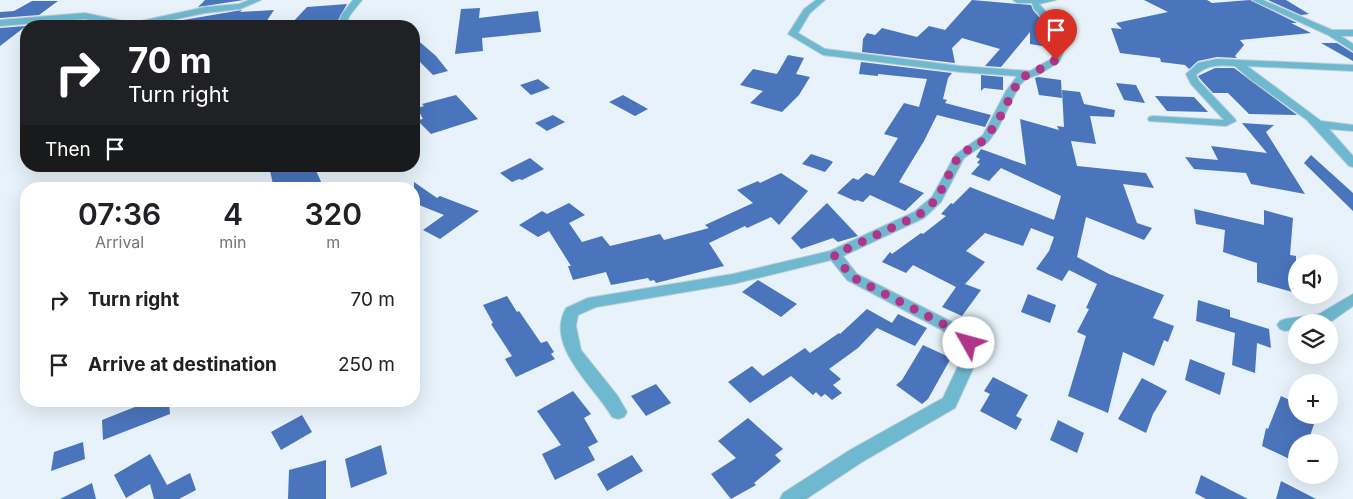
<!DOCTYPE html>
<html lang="en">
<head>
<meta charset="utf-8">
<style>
	body { margin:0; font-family:Inter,sans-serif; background:#f6f6f6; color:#202124; height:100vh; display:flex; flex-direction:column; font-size:19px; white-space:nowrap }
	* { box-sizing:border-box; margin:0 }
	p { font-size:16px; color:#757577 }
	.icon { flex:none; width:28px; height:28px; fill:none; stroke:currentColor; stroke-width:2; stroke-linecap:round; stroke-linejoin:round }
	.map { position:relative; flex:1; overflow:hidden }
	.side { position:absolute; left:20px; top:182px; width:400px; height:225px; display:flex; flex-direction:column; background:#fff; border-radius:20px; box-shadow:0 5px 20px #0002 }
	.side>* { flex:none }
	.hud { position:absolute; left:20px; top:20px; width:400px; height:152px; border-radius:20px; box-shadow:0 5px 20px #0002; background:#202124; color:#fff; overflow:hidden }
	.fabs { position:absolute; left:1288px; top:254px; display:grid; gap:10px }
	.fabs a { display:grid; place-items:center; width:50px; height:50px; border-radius:50%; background:#fff; box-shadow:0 5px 20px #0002; font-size:25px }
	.pin { position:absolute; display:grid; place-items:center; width:42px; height:42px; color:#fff; margin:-51px -21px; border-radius:50% 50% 50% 0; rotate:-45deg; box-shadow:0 0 5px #0007 }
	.pin .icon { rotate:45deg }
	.me { position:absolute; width:55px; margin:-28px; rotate:308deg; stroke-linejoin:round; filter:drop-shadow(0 0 4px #0008) }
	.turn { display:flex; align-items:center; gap:18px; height:105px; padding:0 25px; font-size:22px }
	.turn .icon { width:65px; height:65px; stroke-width:2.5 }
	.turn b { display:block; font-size:35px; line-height:42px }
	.then { display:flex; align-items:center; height:48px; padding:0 25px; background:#0003; gap:10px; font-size:19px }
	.eta { display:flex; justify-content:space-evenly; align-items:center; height:85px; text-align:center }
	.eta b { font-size:30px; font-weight:600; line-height:35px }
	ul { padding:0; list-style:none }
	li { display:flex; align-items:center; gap:15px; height:65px; padding:0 25px }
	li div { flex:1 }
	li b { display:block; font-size:19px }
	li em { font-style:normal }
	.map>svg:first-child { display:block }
	.building { fill:#4a74bc }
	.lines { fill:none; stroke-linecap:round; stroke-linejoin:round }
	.minor-casing { stroke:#c2cdd5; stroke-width:2 }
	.minor { fill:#6eb9d0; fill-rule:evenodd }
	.route { stroke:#b03588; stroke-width:9; stroke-dasharray:0 16.2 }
</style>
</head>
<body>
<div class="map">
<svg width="1353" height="499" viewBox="0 0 1353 499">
	<rect width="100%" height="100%" fill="#e7f2fa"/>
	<path class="building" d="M205 0H244L198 7Z
		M972 0 1031 5 1033 10 1045 24 1053 48 1030 44V32L1001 67 985 66 1000 49 962 38 952 48 955 63 862 52 863 39 867 33 875 35 882 28 917 37 929 26 945 30Z
		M1144 0H1207L1212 3 1250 0 1297 23H1291L1311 33 1240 40 1244 45 1235 56 1237 58 1217 57 1198 61 1189 69 1185 65 1161 62 1160 58 1120 53 1111 28 1122 29 1116 23 1168 12Z
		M1268 0H1286L1309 14 1301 15Z
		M32 1H58L39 15 0 18V12L14 11Z
		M347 4 337 22 291 24 307 7Z
		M480 8 479 18 538 11 541 32 482 38 483 51 455 54 461 9Z
		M242 10 240 12 274 10 264 25 175 26 183 20Z
		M26 26 0 46V28Z
		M414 37 436 56 448 71 433 75 414 56Z
		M1321 43H1337L1353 53V61Z
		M788 55 804 58 796 74 810 77 799 95 782 112 750 103 763 91 740 85 753 69 777 74Z
		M861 62 952 73 948 78 943 99 947 100 945 103 991 115 985 127 937 115 924 141 899 182 924 193 905 211 870 195 863 202 857 200 855 201 837 193 853 178 858 180 866 173 874 176 898 138 884 134 904 103 919 107 927 79 878 74V76L859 74Z
		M1215 68H1234L1297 115 1249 114 1228 93H1213L1201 80 1198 76Z
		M981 75 1003 77V90L984 88 981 91Z
		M1038 77 1061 80 1062 98 1039 95 1035 78Z
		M538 79 550 88 531 95 520 85Z
		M1116 83 1136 85 1145 103 1124 100Z
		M1062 90 1080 92 1084 104 1115 110 1114 117 1090 116 1096 144 1071 141 1077 166 1146 173 1154 188 1123 184 1137 223 1152 228 1144 240 1086 217 1077 257 1109 274 1164 295 1153 318 1174 326 1168 342 1164 340 1154 366 1123 352 1108 413 1068 396 1086 336 1077 332 1089 309 1086 308 1097 284 1069 270 1062 281 1036 269 1049 251 1054 237 1031 228 1023 246 985 233 966 251 985 262 965 284 981 290 962 316 942 307 956 287 913 265 906 273 882 262 890 252 892 254 921 233 923 234 946 216 941 214 951 203 953 204 970 187 1054 220 1061 196 1001 168 989 181 971 174 980 164 977 163 980 159 976 157 981 149 1026 165 1020 119 1059 130 1057 126 1064 127Z
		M456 95 478 119 431 134 417 120 423 119 417 108 424 106 422 104Z
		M623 95 648 109 635 116 609 102Z
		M1155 96 1194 97 1208 112 1167 111Z
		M553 115 565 122 547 131 535 123Z
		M1242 123 1274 125 1266 132 1305 194 1251 184 1246 173 1194 169 1185 157 1218 160 1211 146 1267 153Z
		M811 154 829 160 833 162 825 172 802 164Z
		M1311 155 1353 193V211L1304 163Z
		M530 158 544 169 522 180 519 179 512 182 500 173Z
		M269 166H314L322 184 306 189H274Z
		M781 173 808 191 779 225 771 217 747 228 745 226 709 243 724 266 656 283 654 280 650 281 648 278 611 285 606 272 573 280 568 266H571L549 231 538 237 519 225 542 211 547 214 569 203 585 215 569 223 582 242 602 236 610 246 660 234 664 240 709 228 705 225 753 203 737 190 758 181 760 183Z
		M414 182 437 198 440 196 479 211 440 239 423 230 444 215 414 203Z
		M827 203 858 236 838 242 833 238 801 249 791 238Z
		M1194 209 1264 225V210L1293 218 1290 255 1296 256V293L1257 282V263L1223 252 1225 230 1196 224Z
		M758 280 797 304 781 317 742 292Z
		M1028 294 1056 305 1050 323 1021 312Z
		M507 296 517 312 519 311 541 343 547 341 554 352 551 354 555 359 516 377 505 359 512 356 491 324 493 323 483 305Z
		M1198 300 1230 310V317L1269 329 1271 348 1257 343 1255 373 1232 365 1235 333 1196 321Z
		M867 309 892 323 898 314 927 328 915 346 877 328 858 348 829 369 841 379 833 385 842 393 832 400 825 394 821 397 816 392 813 395 791 376 750 403 728 382 752 366 763 376 805 348 810 353 839 333 840 334Z
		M923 345 951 358 928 399 922 404 896 385 902 380Z
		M1190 359 1225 373 1220 395 1185 380Z
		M993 377 1028 395 1016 416 1022 419 1016 430 980 411 990 394 984 391Z
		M1142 378 1167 391 1153 414 1146 433 1118 419Z
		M656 384 671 403 646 416 631 396Z
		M573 391 591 414 584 418 598 442 588 447 595 460 555 480 542 454 561 445 537 411Z
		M1281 396 1296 403V415H1317L1308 442H1296V462L1262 446 1266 428 1268 429Z
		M150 401H169L170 414 103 440 102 420Z
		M302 415 312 432 281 450 271 432Z
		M748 418 783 449 775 455 781 461 754 483 756 485 731 499 711 474 736 458 718 441Z
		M1058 420 1084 433 1077 453 1050 440Z
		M83 442 85 459 51 471 54 452Z
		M381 445 387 474 351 488 345 459Z
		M150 454 167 485 190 473 196 490 179 499H154L150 484 126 498 114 475Z
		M632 455 643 471 607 491 597 474Z
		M326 460V499H288L289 470Z
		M1201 475 1248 499H1206L1195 493Z
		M1281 481 1316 499H1276Z
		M92 483 96 499H60Z"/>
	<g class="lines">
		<g class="minor-casing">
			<path id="minor" d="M249 0H261L240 9 205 13 143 26H121L85 19 0 26V20L85 13 132 23 205 7 239 4Z
				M353 0H362L350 15 345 26H337L342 14Z
				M816 0H825L810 13 798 33 825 49 960 66 1030 71 1051 59 1056 46 1047 23 1034 9 1032 3H1017L1013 0H1056L1039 4 1056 23 1066 46 1059 62 1040 74 1026 79 1019 86 997 130 988 142 964 158 941 202 924 218 843 256 857 274 952 322 975 339 977 343 976 362 955 408 862 462 806 499H780L783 493 850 450 943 398 960 362 961 345 942 330 847 280 831 260 733 284 596 307 578 315 576 326 581 350 617 395 627 412 624 417 618 419 612 417C595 387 544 346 566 308L588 298 733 274 830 251 914 212 932 197 955 155 983 135 1006 91 1017 76 960 72 823 55 788 34 804 9Z
				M1252 0H1263L1332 30H1353V36H1341L1353 44V51L1328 35Z
				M1217 59 1353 65V71L1247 66 1321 121 1353 125V131L1329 129 1353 156V167L1349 166 1307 120 1250 79 1235 66C1220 65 1208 64 1196 75L1199 81 1235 119 1236 121 1226 126 1149 121 1148 119 1149 117 1153 116 1224 120 1191 84 1186 74 1198 63Z
				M1353 294V306L1329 323 1296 322V329L1285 331 1280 329 1277 325 1280 321 1285 319 1319 314Z"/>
		</g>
		<use href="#minor" class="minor"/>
	</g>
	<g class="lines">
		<path class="route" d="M969 343 947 326 852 277 834 255 919 215 937 199 955 162 963 152 977 146 987 137 1000 117 1020 78 1035 72 1056 60"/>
	</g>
</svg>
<div class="fabs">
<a><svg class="icon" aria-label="sound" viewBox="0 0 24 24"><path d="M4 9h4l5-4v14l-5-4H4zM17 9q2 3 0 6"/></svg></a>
<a><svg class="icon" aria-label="layers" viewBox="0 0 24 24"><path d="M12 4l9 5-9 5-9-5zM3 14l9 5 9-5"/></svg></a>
<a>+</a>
<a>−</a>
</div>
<div class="pin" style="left:1056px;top:60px;background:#d93025"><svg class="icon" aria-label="arrive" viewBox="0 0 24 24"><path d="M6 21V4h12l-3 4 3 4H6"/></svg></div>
<svg class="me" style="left:969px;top:343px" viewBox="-20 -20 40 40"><circle r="19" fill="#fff"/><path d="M0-13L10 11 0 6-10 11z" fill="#b03588"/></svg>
<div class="hud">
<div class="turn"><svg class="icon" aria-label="right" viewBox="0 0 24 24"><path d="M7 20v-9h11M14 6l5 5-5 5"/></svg><div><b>70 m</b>Turn right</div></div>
<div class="then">Then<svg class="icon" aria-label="arrive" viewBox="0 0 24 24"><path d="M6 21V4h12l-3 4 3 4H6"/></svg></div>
</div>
<section class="side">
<div class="eta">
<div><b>07:36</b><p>Arrival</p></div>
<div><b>4</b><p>min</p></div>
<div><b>320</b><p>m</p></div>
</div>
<ul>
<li><svg class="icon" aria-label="right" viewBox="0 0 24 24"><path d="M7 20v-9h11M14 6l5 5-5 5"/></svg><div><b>Turn right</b></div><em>70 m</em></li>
<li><svg class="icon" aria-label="arrive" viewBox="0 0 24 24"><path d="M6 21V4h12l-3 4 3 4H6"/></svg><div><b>Arrive at destination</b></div><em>250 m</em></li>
</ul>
</section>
</div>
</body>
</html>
